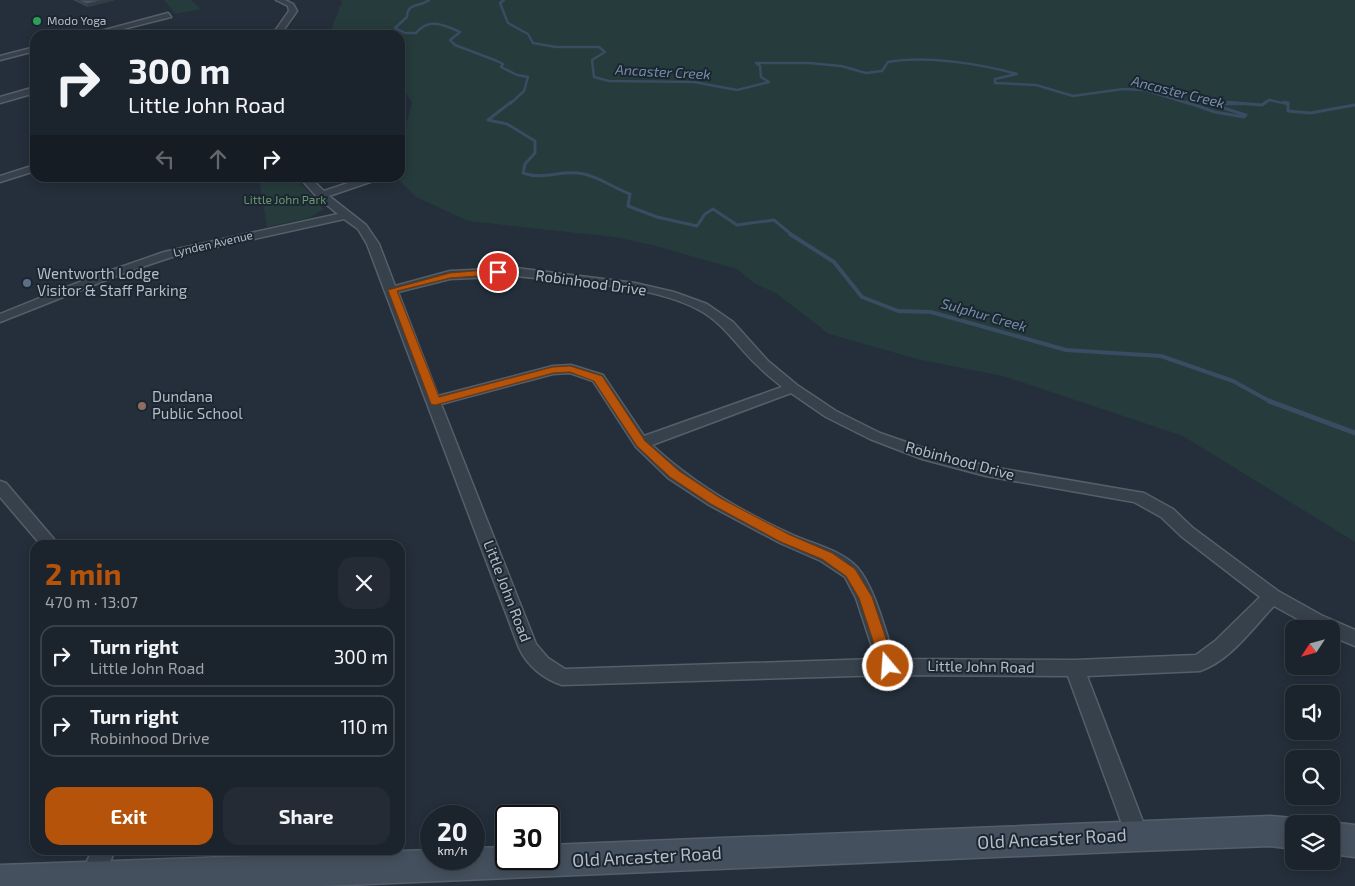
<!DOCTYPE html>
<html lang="en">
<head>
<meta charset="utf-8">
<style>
	body { margin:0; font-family:"Exo 2",sans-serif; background:#242b34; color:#f1f3f6; height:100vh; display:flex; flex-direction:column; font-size:19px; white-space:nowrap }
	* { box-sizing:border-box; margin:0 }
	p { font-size:16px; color:#a0a4a9 }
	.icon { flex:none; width:28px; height:28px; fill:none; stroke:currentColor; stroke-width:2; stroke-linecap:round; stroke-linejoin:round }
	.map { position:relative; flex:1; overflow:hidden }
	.panel { position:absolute; left:30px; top:540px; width:375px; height:315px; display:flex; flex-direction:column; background:#1b232c; border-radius:15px; box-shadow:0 2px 12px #0003,0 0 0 1px #394048 }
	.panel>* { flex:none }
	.top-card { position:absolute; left:30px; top:30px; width:375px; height:152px; border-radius:15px; box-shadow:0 2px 12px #0003,0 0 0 1px #394048; background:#1b232c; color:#f1f3f6; overflow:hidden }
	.needle { width:32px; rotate:234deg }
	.buttons { position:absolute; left:1285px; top:620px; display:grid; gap:10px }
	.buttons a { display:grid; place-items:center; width:55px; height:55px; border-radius:10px; background:#1b232c; box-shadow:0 2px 12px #0003,0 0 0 1px #394048; font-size:25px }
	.speed { position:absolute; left:420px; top:805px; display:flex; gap:10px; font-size:25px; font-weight:700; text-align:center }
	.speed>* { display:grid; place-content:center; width:65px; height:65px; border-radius:50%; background:#1b232c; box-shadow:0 2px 12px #0003,0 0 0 1px #394048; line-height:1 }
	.speed small { font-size:12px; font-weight:400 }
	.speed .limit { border:2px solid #111; border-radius:8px; background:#fff; color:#111 }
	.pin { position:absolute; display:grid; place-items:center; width:42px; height:42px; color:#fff; margin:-21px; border:2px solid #fff; border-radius:50%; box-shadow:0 1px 5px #0007 }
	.me { position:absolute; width:55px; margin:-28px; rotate:342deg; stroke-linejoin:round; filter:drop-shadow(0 0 4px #0008) }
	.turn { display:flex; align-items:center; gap:18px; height:105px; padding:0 15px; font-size:22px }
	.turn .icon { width:65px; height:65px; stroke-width:2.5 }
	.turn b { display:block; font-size:35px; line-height:42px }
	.lanes { display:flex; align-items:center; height:48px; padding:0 15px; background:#0003; justify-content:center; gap:25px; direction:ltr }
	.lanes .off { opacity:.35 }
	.round { display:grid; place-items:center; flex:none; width:52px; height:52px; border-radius:15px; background:#242b34 }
	.overview { display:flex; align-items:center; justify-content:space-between; height:85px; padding:0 15px }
	h1 { font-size:30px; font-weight:700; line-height:38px; color:#b45309 }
	.button { display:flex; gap:10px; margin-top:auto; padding:10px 15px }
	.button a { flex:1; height:58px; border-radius:15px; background:#b45309; color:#fff; font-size:20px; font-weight:700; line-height:58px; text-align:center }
	.button a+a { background:#242b34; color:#f1f3f6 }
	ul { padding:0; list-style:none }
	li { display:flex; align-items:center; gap:15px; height:62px; margin:0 10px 8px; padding:0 5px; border:2px solid #394048; border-radius:15px }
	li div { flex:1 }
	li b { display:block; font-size:19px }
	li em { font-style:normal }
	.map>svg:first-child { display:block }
	.green { fill:#263b3c }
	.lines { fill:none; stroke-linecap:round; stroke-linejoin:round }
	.stream-far3 { stroke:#384c62; stroke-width:2.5 }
	.stream-far2 { stroke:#384c62; stroke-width:3 }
	.stream-far1 { stroke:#384c62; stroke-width:4 }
	.stream { stroke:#384c62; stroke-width:5 }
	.street-casing { stroke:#555f69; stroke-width:3 }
	.secondary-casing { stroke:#555f69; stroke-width:3 }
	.street { fill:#37414c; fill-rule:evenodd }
	.secondary { fill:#45505e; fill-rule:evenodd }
	.wall { fill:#3e4954 }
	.shaded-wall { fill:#323c45 }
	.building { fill:#485562; stroke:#323c45 }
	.route { fill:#b45309; stroke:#753606 }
	.leisure-dot { fill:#2e9e5b; stroke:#1c2630; stroke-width:2 }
	.service-dot { fill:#5c6f8a; stroke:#1c2630; stroke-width:2 }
	.education-dot { fill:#8d6e63; stroke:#1c2630; stroke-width:2 }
	.labels { text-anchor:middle; stroke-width:4; stroke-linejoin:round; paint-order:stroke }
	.far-poi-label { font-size:12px; fill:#b3bcc7; stroke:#1c2630; text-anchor:start }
	.far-park-label { font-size:12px; fill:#6b9772; stroke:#1c2630 }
	.far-street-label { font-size:12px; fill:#b3bcc7; stroke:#1c2630 }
	.far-water-label { font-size:14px; font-style:italic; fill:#748eaa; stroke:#1c2630 }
	.poi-label { font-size:15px; fill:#b3bcc7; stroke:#1c2630; text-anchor:start }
	.street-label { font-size:15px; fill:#b3bcc7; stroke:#1c2630 }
	.near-street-label { font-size:18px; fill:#b3bcc7; stroke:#1c2630 }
</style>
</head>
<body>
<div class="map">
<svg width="1355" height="886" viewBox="0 0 1355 886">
	<rect width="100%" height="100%" fill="#242f3b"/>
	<path class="green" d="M164 0H191L201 9 175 14Z
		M340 0H1355V542L1183 436 1003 376 917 359 829 334 777 294 754 283 737 269 652 245 614 237 468 221 416 197 397 178H400V132L408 119 412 102 400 85V35H329L342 2Z
		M259 178H296L324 209 309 218 267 227Z"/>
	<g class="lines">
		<path class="stream-far3" d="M429 0C421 7 407 2 407 17L395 28 405 33H416C429 17 444 25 460 32L450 40 455 45 497 61 503 64 501 67 517 75 528 77 524 91 510 104
			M504 0 500 3 508 23 528 34 533 43 556 47H599L605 52 592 60 594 77 609 81 694 82 737 90 769 82 761 77 760 66 756 63H809L841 66 866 73 882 71 888 62C925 55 981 64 1017 74L995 79V83L1036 85 1073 96 1123 89 1145 90 1190 104
			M1220 104H1243
			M1264 104 1269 100 1288 104"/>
		<path class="stream-far2" d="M511 102 488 120 507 124 535 141V153L525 164 523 173C543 180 558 171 578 173 597 175 613 188 630 194L628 206 657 217 697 226 705 214 713 209 737 225 774 220 792 235
			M1186 102 1215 112 1244 117 1246 115 1220 107V102
			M1225 102 1262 105 1266 102
			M1284 102 1288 103V111L1310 113 1355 105"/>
		<path class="stream-far1" d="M790 234 834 262 862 297 898 311 931 312 1066 350 1161 356 1233 381 1271 402"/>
		<path class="stream" d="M1269 401 1355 433"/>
		<g class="street-casing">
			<path id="street" d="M276 0H285L293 4 297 11 280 35H272L289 11 288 6Z
				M168 13 171 17 99 35H86Z
				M35 47V51L0 60V56Z
				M35 87V93L0 103V97Z
				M35 165V171L0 182V176Z
				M300 178H310L324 191 363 178H377L376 180 329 196 366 225 379 244 395 286 450 271 516 268 635 283 674 292 707 304 733 322 768 361 797 385 836 411 880 433 932 451 986 466 1144 493 1173 509 1193 528 1278 591 1321 615 1355 630V646L1331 636V629H1316L1274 606C1253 628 1230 661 1200 671L1087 676 1148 835 1145 843 1137 846 1129 843 1126 835 1068 676 888 675 562 685C544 679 527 666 519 648L367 244 358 229 344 219 172 257 124 273 0 322V314L92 277 164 252 338 214 317 197ZM516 276C570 282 651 284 699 310 724 323 738 348 759 367 766 374 774 380 782 387L644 436 603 375 571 365 553 366 438 396 398 292 450 279ZM570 373 593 381 636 447 668 478 709 505 780 543 821 561 845 577 856 598 876 659 565 669 548 658 536 644 441 404 553 374ZM791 393 826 417 870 439 922 459 986 476 1134 502 1161 517 1181 536 1260 597 1215 641 1196 655 1075 660 895 659C886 634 875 587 857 567 841 550 813 544 793 535 742 512 693 483 652 445Z
				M0 481 6 483 59 545H41L0 497Z
				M92 850H115L100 886H76Z"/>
		</g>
		<g class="secondary-casing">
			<path id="secondary" d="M1270 816 1294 818 1305 823 1294 824V849L1270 846 1137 851 323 886H0V865L431 850V859H474V848L506 847V859H549V845Z
				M1331 822 1355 825V857L1331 854V824H1328Z"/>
		</g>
		<use href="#street" class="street"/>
		<use href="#secondary" class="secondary"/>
	</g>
	<path class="wall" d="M73 0H115L88 7Z"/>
	<path class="shaded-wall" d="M104 0H115L88 7 87 4Z"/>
	<path class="building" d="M77 0H104L87 4Z"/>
	<path class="route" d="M498 269 503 272 502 274 450 278 397 291 439 397 553 367 570 366 602 376 645 441 679 471 720 498 790 535 832 553 855 569 872 597 895 666 893 671 888 673 883 671 859 598 846 576 822 559 781 542 711 504 670 477 637 446 594 381 570 372 553 373 435 405 431 404 388 290 450 273Z"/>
	<circle class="leisure-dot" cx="37" cy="21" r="5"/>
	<circle class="service-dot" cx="27" cy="283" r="5"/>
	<circle class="education-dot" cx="142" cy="406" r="5"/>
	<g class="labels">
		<g class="far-poi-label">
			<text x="47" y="25">Modo Yoga</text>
		</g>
		<g class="far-park-label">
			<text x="285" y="204">Little John Park</text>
		</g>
		<g class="far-street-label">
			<text transform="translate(213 244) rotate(-13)" y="4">Lynden Avenue</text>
		</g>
		<g class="far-water-label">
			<text transform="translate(663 72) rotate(3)" y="5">Ancaster Creek</text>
			<text transform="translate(1178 92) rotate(14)" y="5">Ancaster Creek</text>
			<text transform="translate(984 315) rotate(16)" y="5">Sulphur Creek</text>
		</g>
		<g class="poi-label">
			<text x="37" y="279">Wentworth Lodge<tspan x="37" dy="17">Visitor &amp; Staff Parking</tspan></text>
			<text x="152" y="402">Dundana<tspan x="152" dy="17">Public School</tspan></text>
		</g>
		<g class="street-label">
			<text transform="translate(591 283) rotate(8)" y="5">Robinhood Drive</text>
			<text transform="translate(960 461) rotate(15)" y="5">Robinhood Drive</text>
			<text transform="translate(507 591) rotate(69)" y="5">Little John Road</text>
			<text transform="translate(981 667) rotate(1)" y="5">Little John Road</text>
		</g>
		<g class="near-street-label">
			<text transform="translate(1052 839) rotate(-3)" y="6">Old Ancaster Road</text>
			<text transform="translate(647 857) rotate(-3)" y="6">Old Ancaster Road</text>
		</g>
	</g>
</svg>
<div class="buttons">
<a><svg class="needle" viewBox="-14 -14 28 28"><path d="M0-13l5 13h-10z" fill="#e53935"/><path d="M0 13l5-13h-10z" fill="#a0a4a9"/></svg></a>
<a><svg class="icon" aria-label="sound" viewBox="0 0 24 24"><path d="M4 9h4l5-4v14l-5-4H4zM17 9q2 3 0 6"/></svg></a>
<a><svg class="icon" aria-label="search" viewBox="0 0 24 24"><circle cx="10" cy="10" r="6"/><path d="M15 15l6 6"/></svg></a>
<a><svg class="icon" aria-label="layers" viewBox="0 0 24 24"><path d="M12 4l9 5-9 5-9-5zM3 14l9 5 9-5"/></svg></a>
</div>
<div class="speed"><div>20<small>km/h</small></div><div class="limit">30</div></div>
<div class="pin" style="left:498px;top:272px;background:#d93025"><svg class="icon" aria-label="arrive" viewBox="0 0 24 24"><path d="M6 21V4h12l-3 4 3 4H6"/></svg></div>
<svg class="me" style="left:888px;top:666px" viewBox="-20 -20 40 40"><circle r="17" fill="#b45309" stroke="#fff" stroke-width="3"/><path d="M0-11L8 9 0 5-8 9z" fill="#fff"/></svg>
<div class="top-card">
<div class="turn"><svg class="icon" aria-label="right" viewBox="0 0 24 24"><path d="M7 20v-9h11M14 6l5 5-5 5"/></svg><div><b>300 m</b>Little John Road</div></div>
<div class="lanes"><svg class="icon off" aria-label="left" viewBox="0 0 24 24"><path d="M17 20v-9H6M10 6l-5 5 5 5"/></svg><svg class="icon off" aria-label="ahead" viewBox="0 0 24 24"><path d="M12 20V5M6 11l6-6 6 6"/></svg><svg class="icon" aria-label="right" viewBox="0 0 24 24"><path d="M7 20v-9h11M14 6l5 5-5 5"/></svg></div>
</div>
<section class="panel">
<div class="overview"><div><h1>2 min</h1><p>470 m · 13:07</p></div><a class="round"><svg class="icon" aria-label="close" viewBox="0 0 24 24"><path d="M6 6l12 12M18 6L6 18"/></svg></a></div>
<ul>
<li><svg class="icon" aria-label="right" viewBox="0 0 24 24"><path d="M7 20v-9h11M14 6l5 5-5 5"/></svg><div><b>Turn right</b><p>Little John Road</p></div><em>300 m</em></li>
<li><svg class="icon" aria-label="right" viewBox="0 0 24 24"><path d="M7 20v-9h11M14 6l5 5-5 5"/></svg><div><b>Turn right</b><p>Robinhood Drive</p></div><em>110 m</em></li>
</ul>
<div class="button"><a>Exit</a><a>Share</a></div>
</section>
</div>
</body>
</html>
